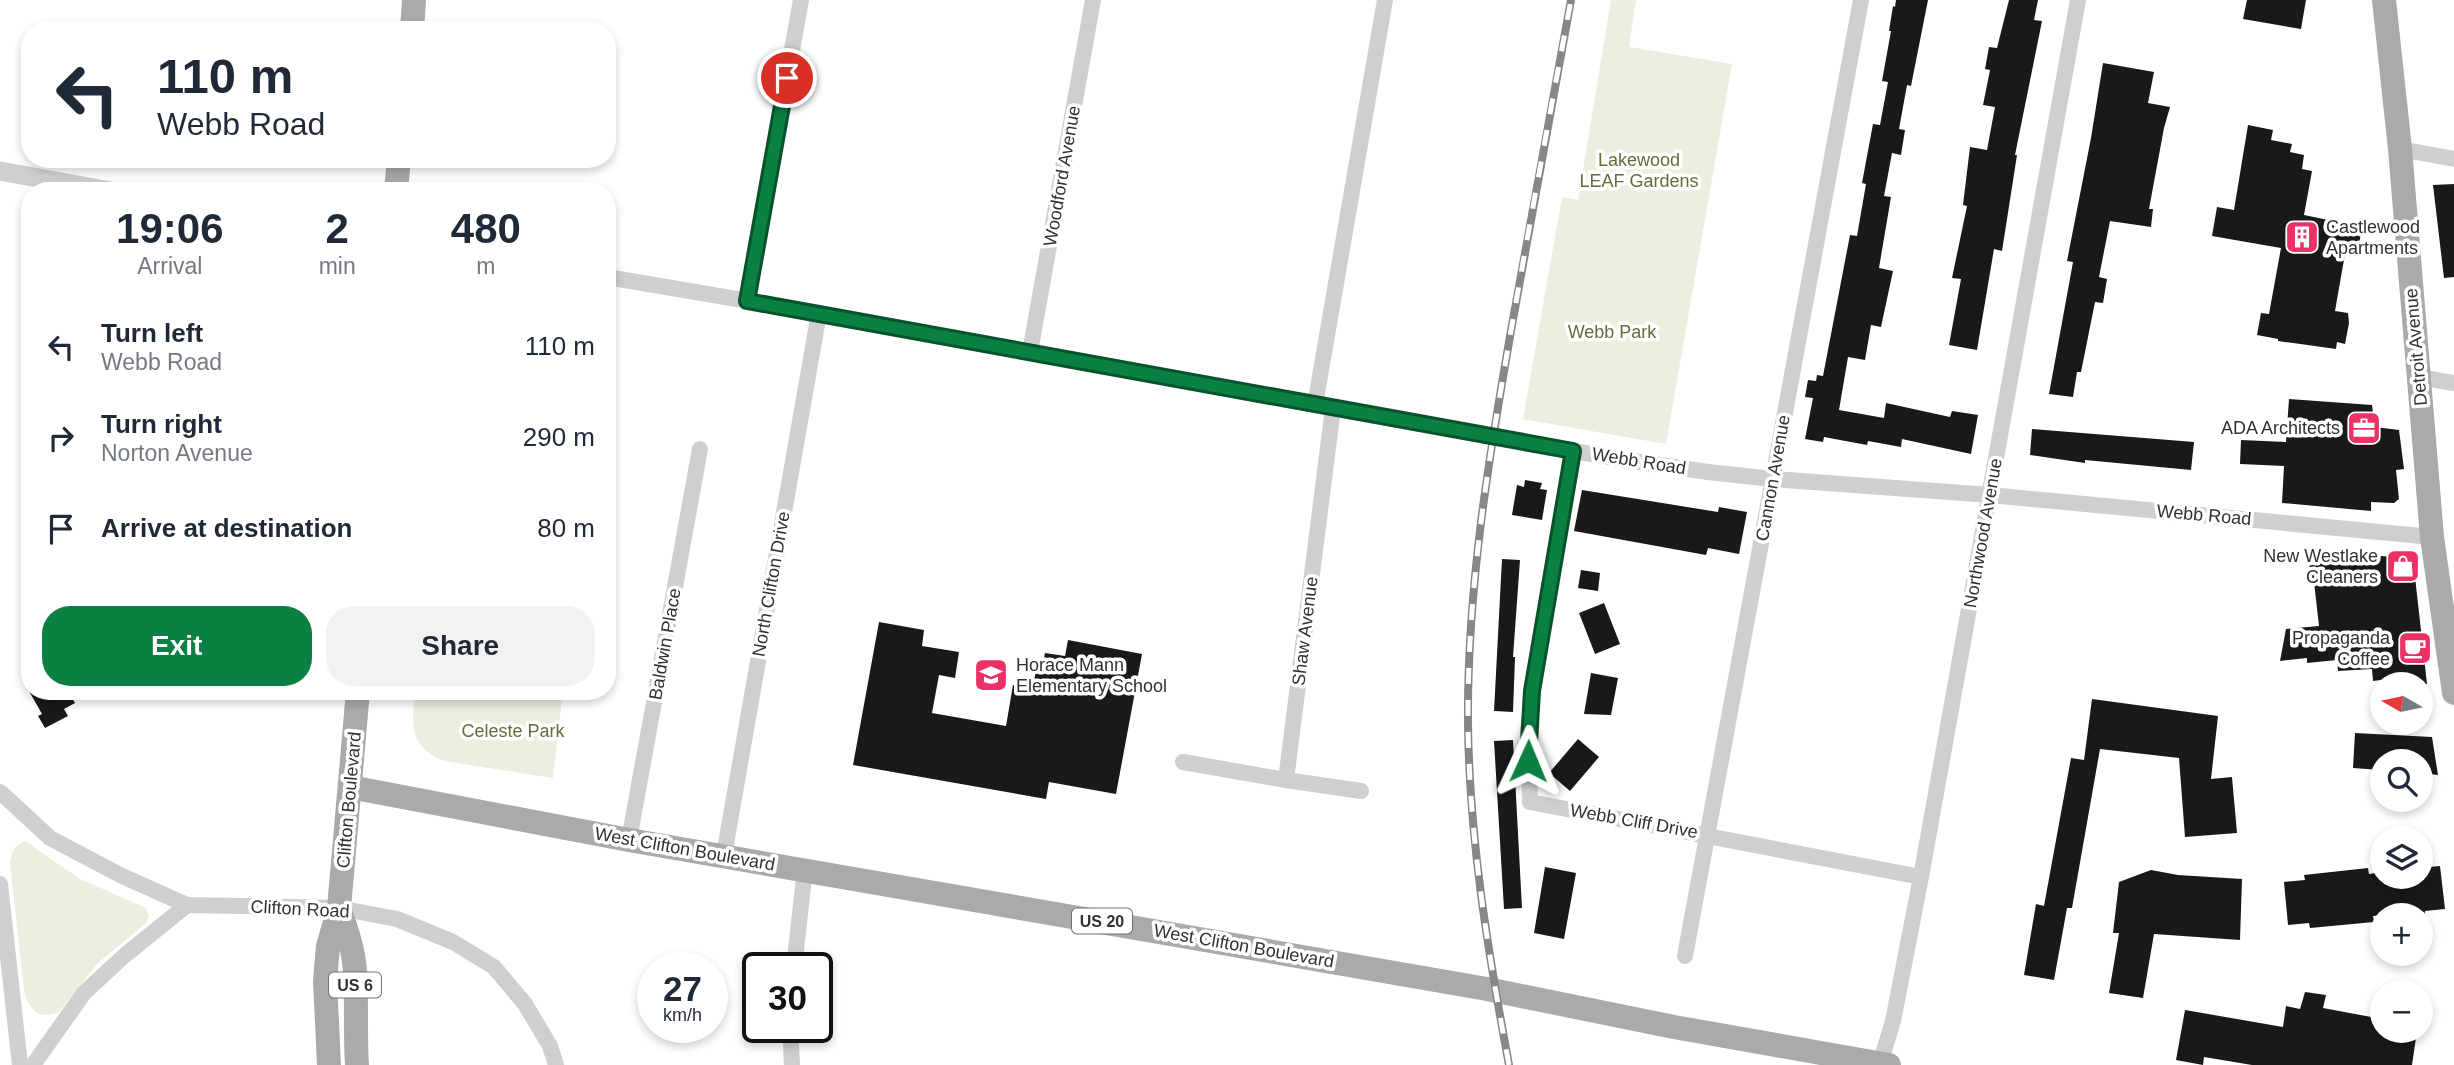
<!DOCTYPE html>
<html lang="en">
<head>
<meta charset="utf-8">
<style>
	body { margin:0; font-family:Arial,sans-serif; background:#f2f2f3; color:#1f2937; height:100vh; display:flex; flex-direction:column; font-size:26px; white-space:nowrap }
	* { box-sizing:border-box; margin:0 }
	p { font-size:23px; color:#747a83 }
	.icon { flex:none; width:38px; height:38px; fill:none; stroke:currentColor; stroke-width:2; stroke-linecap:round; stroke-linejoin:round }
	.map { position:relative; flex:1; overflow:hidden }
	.details { position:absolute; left:21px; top:182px; width:595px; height:518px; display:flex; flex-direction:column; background:#fff; border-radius:28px; box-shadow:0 4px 10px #0003 }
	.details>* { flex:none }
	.guide { position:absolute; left:21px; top:21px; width:595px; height:147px; border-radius:28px; box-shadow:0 4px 10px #0003; background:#fff; color:#1f2937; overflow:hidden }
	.needle { width:46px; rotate:279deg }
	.tools { position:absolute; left:2370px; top:672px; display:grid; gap:14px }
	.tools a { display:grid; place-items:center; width:63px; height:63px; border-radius:50%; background:#fff; box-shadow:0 4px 10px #0003; font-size:35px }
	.speed { position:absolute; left:637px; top:952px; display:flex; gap:14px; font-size:35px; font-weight:700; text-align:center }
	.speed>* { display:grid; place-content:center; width:91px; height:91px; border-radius:50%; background:#fff; box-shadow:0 4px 10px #0003; line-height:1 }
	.speed small { font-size:18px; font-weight:400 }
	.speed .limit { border:4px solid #111; border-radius:10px; background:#fff; color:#111 }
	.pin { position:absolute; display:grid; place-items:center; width:60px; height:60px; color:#fff; margin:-30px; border:4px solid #fff; border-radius:50%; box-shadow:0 2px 7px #0007 }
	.me { position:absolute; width:77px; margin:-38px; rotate:1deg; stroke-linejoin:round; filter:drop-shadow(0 0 5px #0008) }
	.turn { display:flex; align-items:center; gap:24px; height:147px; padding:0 21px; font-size:32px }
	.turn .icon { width:91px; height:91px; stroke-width:2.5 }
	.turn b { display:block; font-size:49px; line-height:60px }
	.eta { display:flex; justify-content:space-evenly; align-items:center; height:119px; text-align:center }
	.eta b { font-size:42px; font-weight:600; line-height:49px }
	.cta { display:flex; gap:14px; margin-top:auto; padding:14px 21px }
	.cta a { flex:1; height:80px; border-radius:28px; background:#0b8043; color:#fff; font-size:28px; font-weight:600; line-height:80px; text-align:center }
	.cta a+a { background:#f2f2f3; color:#1f2937 }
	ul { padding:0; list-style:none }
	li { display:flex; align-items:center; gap:21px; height:91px; padding:0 21px }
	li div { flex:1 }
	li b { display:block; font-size:26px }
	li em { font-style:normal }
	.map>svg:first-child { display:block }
	.green { fill:#ebefe0 }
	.building { fill:#191919 }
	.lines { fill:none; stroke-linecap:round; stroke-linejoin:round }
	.minor { stroke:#cfcfcf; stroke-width:16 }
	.tertiary { stroke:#cfcfcf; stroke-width:19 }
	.primary { stroke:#aaa; stroke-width:24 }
	.rail-casing { stroke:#878787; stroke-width:8 }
	.rail { stroke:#fff; stroke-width:5; stroke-dasharray:16; stroke-linecap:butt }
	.route-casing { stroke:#07532c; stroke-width:18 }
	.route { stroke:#0b8043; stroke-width:12 }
	.labels { text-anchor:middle; stroke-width:7; stroke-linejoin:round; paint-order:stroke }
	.shield { fill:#fff; stroke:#707070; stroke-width:2 }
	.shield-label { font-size:16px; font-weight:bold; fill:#323232 }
	.park-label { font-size:18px; fill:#60703c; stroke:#fff }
	.street-label { font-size:18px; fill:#323232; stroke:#fff }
	.poi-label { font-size:18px; fill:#323232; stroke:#fff; text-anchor:end }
</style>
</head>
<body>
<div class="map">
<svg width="2454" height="1065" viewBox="0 0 2454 1065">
	<rect width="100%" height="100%" fill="#fff"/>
	<path class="green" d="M1611 0H1636L1629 47 1732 64 1666 444 1523 419 1562 197 1578 200Z
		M415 691H563L553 778 444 761C408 746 412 725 415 691Z
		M25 841 80 879 146 908 149 915 146 923 98 963 59 1012C37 1020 30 1010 24 991L10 863C12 852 13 846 25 841Z"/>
	<path class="building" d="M1896 0H1928L1911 86 1907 85 1899 129 1905 130 1901 155 1892 153 1884 196 1891 197 1879 268 1893 271 1881 327 1871 325 1865 360 1848 357 1839 410 1884 418 1886 403 1950 417 1952 411 1978 415 1971 454 1902 439 1901 447 1868 441 1867 445 1824 437 1823 442 1805 439 1813 398 1805 397 1808 380 1816 381 1817 375 1823 376 1850 235 1857 236 1866 184 1862 183 1873 124 1880 125 1888 82 1882 81 1891 31H1889L1893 6 1895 7Z
		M2009 0H2038L2034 20 2042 21 2015 155H2017L2002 251 1994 249 1977 350 1949 345 1961 279 1952 278 1967 206 1963 205 1970 147 1987 150 1995 107 1983 105 1990 70 1985 69 1989 47 1997 48Z
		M2247 0H2306L2301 29 2243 19Z
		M2103 63 2154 72 2148 103 2170 107 2164 128 2149 209H2153L2151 227 2110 221 2099 277 2107 279 2103 303 2095 302 2081 372H2077L2073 397 2049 394 2073 262 2067 261 2091 138Z
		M2248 125 2273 130 2271 140 2292 144 2290 152 2304 155 2302 169 2312 171 2304 215 2362 227 2357 256 2345 254 2335 311 2348 313 2349 323 2345 344 2337 342 2336 349 2278 341V339L2257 335 2261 313 2269 314 2281 248 2212 236 2217 207 2234 210Z
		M2454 184V277L2444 278 2433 185Z
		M2289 399 2372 405 2375 427 2399 430 2404 469 2396 470 2399 499 2394 503 2371 502V511L2282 503 2284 466 2240 464 2241 440 2286 442Z
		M2032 429 2194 442 2191 470 2085 460V463L2030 455Z
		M1525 480 1542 483 1540 489 1547 490 1542 520 1512 515 1517 485 1524 487Z
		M1582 490 1718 512 1719 507 1747 512 1739 554 1708 548 1706 555 1574 531Z
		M2308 549 2413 559 2427 684H2397L2396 678 2373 681 2372 669 2338 671 2337 660 2307 663V658L2280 661 2286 629 2319 626 2314 582H2311Z
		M1502 559 1520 560 1513 657H1515L1513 712 1494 711Z
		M1581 570 1600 573 1598 591 1578 588Z
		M1604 603 1620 644 1595 654 1579 613Z
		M879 622 924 630 922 646 959 652 955 678 939 675 932 713 1006 726 1013 685 1033 689 1036 669 1042 667 1045 653 1065 656 1068 640 1142 654 1116 794 1049 782 1046 799 853 765Z
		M1591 673 1618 678 1611 715 1584 714Z
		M29 691H68L75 703 64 709 68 716 45 728 38 716 42 714Z
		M2092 699 2218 716 2211 779 2232 777 2237 833 2185 837 2179 758 2100 749 2072 908H2067L2054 980 2024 975 2036 904 2044 906 2071 758 2084 760Z
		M2355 733 2432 737 2438 775 2420 773V761H2382L2381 770 2353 768Z
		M1578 739 1599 757 1570 791 1549 773Z
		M1513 740 1522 908 1504 909 1494 741Z
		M2440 866 2445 909 2425 911V915H2404V913L2373 916 2374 922 2310 928 2309 923 2288 925 2284 882 2305 880 2304 875 2368 868 2369 874 2382 872V877H2420V868Z
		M1545 867 1576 873 1564 939 1534 933Z
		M2151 870 2178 875 2242 879 2240 940 2154 934 2143 998 2109 993 2119 933H2113L2119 882Z
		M2305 992 2326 995 2323 1008 2382 1019V1031H2417L2412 1065H2252L2204 1057 2203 1065 2176 1060 2185 1010 2283 1027 2286 1006 2300 1009Z"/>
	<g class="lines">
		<path class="minor" d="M2400 149 2454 159
			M607 277 819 313 1315 405 1619 459 1708 472 1773 479 1990 495 2432 537
			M747 301 801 0
			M1030 352 1093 0
			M2419 377 2454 383
			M1315 405 1385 0
			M1333 408 1286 780 1361 791
			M1573 451 1532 691 1528 731 1530 802 1921 877
			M1183 762 1286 780
			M0 792 50 838 120 875 187 905 339 908 397 919 453 942 494 967 525 1004 550 1046 556 1065
			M629 840 700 449
			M724 855 819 313
			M0 884 20 1065
			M1685 956 1861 0
			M794 968 805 869
			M790 1027 792 1065
			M1880 1064 1893 1021 1921 877 2078 0
			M33 1065 84 993 124 956 187 905"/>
		<path class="tertiary" d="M0 171 111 191"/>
		<path class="primary" d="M2384 0 2400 149 2432 537 2454 693
			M412 30 414 0
			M396 191 399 159
			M350 787 629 840 1487 989 1674 1027 1889 1065
			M339 908C346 928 354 950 355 972 357 1003 355 1034 357 1065
			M329 1065 325 981 328 946 339 908 358 691"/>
		<g class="rail-casing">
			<path id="rail" d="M1509 1065C1488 952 1469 837 1468 722 1467 588 1489 456 1512 325 1531 216 1551 108 1571 0"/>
		</g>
		<use href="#rail" class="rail"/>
	</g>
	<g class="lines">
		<g class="route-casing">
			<path id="route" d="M787 78 747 301 1573 451 1532 691 1528 761"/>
		</g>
		<use href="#route" class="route"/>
	</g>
	<defs>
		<g id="building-square" transform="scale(1.75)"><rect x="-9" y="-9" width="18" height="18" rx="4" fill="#ec3167" stroke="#fff"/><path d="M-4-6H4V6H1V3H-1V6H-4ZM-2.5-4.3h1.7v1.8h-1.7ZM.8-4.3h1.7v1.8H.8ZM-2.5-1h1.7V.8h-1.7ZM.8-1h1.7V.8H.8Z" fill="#fff"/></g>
		<g id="office-square" transform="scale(1.75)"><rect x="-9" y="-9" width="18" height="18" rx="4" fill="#ec3167" stroke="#fff"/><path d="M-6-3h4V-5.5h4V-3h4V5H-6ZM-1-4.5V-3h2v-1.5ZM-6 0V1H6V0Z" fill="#fff"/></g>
		<g id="shop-square" transform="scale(1.75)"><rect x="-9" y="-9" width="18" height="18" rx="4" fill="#ec3167" stroke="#fff"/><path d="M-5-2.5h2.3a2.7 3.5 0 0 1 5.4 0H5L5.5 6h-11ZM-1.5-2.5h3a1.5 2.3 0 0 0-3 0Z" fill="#fff"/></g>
		<g id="cafe-square" transform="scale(1.75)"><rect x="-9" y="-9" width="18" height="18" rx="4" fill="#ec3167" stroke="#fff"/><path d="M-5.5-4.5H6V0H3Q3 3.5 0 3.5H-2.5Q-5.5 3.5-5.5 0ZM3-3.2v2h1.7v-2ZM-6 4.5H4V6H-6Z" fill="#fff"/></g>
		<g id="school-square" transform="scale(1.75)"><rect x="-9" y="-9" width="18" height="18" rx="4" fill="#ec3167" stroke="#fff"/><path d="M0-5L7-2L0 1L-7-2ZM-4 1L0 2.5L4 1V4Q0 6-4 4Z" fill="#fff"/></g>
	</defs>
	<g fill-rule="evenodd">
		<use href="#building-square" x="2302" y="237"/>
		<use href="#office-square" x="2364" y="428"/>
		<use href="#shop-square" x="2403" y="566"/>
		<use href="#cafe-square" x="2415" y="648"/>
		<use href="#school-square" x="991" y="675"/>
	</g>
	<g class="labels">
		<g class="shield">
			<rect x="1072" y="908.5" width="60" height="25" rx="5"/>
			<rect x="329" y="972.5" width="52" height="25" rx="5"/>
		</g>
		<g class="shield-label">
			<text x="1102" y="927">US 20</text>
			<text x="355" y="991">US 6</text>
		</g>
		<g class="park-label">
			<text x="1639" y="166">Lakewood<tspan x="1639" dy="21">LEAF Gardens</tspan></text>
			<text x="1612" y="338">Webb Park</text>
			<text x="513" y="737">Celeste Park</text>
		</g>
		<g class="street-label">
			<text transform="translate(1062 176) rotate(-80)" y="6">Woodford Avenue</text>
			<text transform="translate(2416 347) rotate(-95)" y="6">Detroit Avenue</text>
			<text transform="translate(1639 461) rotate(9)" y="6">Webb Road</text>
			<text transform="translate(1773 478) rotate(-80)" y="6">Cannon Avenue</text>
			<text transform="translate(2204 515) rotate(5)" y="6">Webb Road</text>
			<text transform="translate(1983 533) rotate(-80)" y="6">Northwood Avenue</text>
			<text transform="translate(771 584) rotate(-80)" y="6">North Clifton Drive</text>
			<text transform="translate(1305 631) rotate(-83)" y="6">Shaw Avenue</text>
			<text transform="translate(665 644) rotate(-80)" y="6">Baldwin Place</text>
			<text transform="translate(349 800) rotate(-85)" y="6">Clifton Boulevard</text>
			<text transform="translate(1634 821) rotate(10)" y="6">Webb Cliff Drive</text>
			<text transform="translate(685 849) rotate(10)" y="6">West Clifton Boulevard</text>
			<text transform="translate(300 909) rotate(3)" y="6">Clifton Road</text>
			<text transform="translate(1244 946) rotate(10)" y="6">West Clifton Boulevard</text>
		</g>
		<g class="poi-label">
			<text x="2326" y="233" text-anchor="start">Castlewood<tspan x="2326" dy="21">Apartments</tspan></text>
			<text x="2340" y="434">ADA Architects</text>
			<text x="2378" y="562">New Westlake<tspan x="2378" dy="21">Cleaners</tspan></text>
			<text x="2390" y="644">Propaganda<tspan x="2390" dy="21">Coffee</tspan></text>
			<text x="1016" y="671" text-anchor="start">Horace Mann<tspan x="1016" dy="21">Elementary School</tspan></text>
		</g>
	</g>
</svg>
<div class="tools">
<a><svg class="needle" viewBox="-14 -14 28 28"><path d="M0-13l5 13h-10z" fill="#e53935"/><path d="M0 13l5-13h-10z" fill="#747a83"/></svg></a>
<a><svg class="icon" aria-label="search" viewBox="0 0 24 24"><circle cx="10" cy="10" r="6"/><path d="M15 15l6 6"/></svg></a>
<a><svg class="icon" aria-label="layers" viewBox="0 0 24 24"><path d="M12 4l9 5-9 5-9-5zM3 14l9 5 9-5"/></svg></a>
<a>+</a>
<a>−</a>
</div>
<div class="speed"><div>27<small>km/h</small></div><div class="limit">30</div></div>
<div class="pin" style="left:787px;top:78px;background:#d93025"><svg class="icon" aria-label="arrive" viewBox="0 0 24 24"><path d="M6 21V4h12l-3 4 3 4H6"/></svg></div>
<svg class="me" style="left:1528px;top:761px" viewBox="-20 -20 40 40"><path d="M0-17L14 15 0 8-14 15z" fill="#0b8043" stroke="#fff" stroke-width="4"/></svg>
<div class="guide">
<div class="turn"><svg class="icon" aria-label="left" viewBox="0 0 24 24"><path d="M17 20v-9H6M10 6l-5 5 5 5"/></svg><div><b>110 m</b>Webb Road</div></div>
</div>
<section class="details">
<div class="eta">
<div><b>19:06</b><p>Arrival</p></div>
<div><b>2</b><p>min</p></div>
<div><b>480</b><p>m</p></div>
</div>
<ul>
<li><svg class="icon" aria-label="left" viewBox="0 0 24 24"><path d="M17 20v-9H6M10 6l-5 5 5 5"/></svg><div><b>Turn left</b><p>Webb Road</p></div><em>110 m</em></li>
<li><svg class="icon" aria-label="right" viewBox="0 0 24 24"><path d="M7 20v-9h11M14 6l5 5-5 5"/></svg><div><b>Turn right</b><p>Norton Avenue</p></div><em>290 m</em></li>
<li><svg class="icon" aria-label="arrive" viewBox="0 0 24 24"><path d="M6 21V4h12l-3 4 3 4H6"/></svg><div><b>Arrive at destination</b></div><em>80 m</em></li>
</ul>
<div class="cta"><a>Exit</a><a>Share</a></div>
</section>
</div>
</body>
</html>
